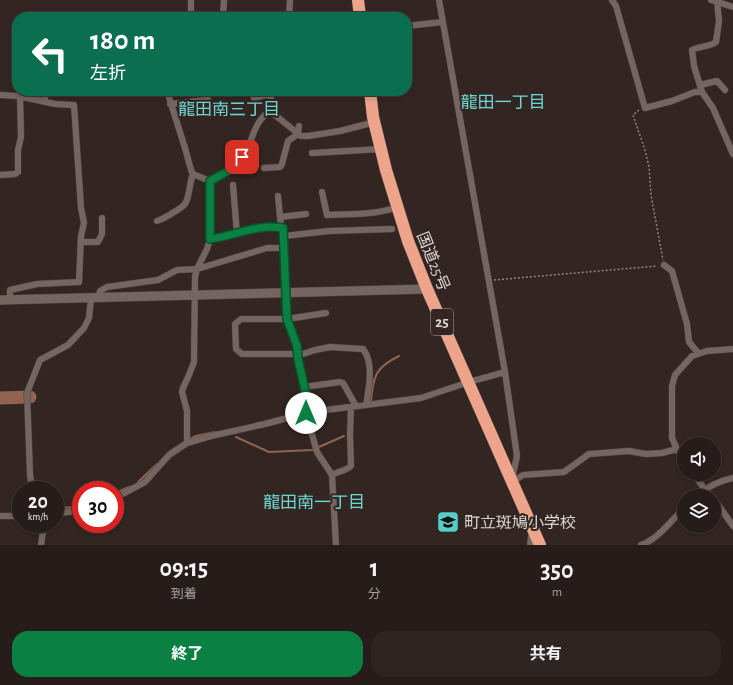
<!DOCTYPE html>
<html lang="ja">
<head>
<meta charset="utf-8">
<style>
	body { margin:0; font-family:"Alegreya Sans","Noto Sans JP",sans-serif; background:#2e2523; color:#f1f3f6; height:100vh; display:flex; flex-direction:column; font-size:15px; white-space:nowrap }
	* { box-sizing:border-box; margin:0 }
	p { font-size:13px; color:#a4a1a2 }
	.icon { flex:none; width:22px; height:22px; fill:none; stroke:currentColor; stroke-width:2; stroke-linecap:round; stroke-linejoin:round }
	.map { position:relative; height:545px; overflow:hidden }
	.panel { display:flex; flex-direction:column; background:#261c1a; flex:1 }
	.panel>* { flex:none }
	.guide { position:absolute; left:12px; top:12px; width:400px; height:84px; border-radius:16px; box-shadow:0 2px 6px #0003,0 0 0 1px #423a39; background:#0b6e4f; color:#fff; overflow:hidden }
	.tools { position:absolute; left:677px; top:437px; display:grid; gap:8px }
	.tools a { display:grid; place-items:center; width:44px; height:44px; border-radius:50%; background:#261c1a; box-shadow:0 2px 6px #0003,0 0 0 1px #423a39; font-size:20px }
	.speed { position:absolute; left:12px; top:481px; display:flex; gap:8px; font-size:20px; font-weight:700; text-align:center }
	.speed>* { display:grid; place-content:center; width:52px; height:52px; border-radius:50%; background:#261c1a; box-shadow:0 2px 6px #0003,0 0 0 1px #423a39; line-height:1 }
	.speed small { font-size:10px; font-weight:400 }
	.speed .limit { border:6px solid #d22; background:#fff; color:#111 }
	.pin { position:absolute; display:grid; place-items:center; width:34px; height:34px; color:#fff; margin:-17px; border-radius:8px; box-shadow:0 2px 6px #0006 }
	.me { position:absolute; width:44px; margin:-22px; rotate:0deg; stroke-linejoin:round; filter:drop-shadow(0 0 3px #0008) }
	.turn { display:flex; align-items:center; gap:14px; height:84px; padding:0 12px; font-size:18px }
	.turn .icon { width:52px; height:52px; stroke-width:2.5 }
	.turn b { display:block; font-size:28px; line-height:34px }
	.eta { display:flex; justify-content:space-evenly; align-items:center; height:68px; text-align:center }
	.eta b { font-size:24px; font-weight:700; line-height:28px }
	.action { display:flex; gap:8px; margin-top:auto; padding:8px 12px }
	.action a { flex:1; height:46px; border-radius:16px; background:#0b8043; color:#fff; font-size:16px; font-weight:700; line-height:46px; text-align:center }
	.action a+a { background:#2e2523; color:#f1f3f6 }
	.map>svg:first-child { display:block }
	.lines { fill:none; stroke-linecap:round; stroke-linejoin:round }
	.stream { stroke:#936251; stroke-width:2 }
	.river { stroke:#936251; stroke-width:13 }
	.street-casing { stroke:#4d423f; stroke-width:7 }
	.secondary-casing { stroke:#4d423f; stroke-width:10 }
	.highway-casing { stroke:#4d423f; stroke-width:13 }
	.path { stroke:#8e8481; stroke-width:1.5; stroke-dasharray:2 2; stroke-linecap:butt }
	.street { stroke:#746560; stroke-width:6 }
	.secondary { stroke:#746560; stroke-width:9 }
	.highway { stroke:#eda48a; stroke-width:12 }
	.route-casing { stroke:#07532c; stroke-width:10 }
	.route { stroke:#0b8043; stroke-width:7 }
	.labels { text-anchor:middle; stroke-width:4; stroke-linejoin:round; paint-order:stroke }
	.shield { fill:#332622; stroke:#aaa09d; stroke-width:1 }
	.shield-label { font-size:15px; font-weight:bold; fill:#ddd5d2 }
	.street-label { font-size:16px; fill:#ddd5d2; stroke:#332622 }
	.poi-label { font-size:16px; fill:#ddd5d2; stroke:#332622; text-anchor:start }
	.neighbourhood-label { font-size:17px; fill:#6cd7d0; stroke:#332622 }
</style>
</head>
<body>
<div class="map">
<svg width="733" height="545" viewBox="0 0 733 545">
	<rect width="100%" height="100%" fill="#332622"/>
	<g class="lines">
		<path class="stream" d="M371 401C373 376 376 367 399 356
			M236 437 269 452 312 450 344 436
			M188 440 196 436 215 432
			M170 451 184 442
			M33 479 36 490
			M138 482 157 464
			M115 493 129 487
			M55 509 81 506"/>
		<path class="river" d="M0 398 30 397"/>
		<g class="street-casing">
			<path id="street" d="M439 0 505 372 517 456 512 479
				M612 0 616 6 645 108 672 101 695 92H702
				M711 0 733 7
				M717 0 719 21 716 42C709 47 700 46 692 50L694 66 702 92 713 108 733 154
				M191 17V0
				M223 17 224 0
				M289 17 290 0
				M407 26 442 22
				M700 85 717 81 725 90
				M167 91 185 148 191 170 193 174 210 181C222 176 235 168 243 156 254 140 253 120 273 109
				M252 91 254 98 270 94
				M271 91V101L275 115 301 136H308L340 131 375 122
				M0 95 18 96 55 104 74 105 81 208 84 223 81 236 79 282 37 284 10 290V300
				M45 102V91
				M170 104 208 100
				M312 153 381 149
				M264 168 280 167 282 164 288 141 298 134 299 126
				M0 175 15 174 18 172V150L21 137 20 96
				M233 185 237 234
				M322 192 327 215C351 214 375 215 398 207
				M278 196 281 227
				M280 217 306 214
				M157 221C163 219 166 217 171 214 180 208 186 207 188 196 190 189 190 181 193 174
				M210 239 221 238 266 226 283 228 284 236
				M81 242H98L102 234V218
				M664 265 672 271 687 324 689 342 698 353
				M99 297 100 291 107 287 158 280 177 270 197 269 267 248H284
				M326 313 287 319H241L235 324 236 349 242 354H303L315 350 330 347 363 349C374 362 369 389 366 405
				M304 387 340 382 343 383 356 406
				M310 412 298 359 297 346 287 319 284 236 329 231 392 229
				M306 413 317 452 332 475
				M187 443V411L182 392 183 388 189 375 194 362 195 277 197 269 207 249 210 239V181
				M684 460 677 449 672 438V386L675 375 692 356 707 351 733 349
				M694 474 705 490 711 496
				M512 482 523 475 564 472 589 454 629 451 646 454 662 453 677 449
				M32 490 30 474 27 393 40 360 68 345 84 328 89 318 91 298
				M697 496C708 486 719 481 733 478
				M115 498 145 482 169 455 187 443 211 436 265 424 310 412 421 398 469 382 505 372
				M714 499 733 526
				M55 514 81 510
				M0 516H21
				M41 545 44 524
				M336 545 332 475C338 471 346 471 351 466L350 434 351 407
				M530 545 532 531
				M641 545C656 541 673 519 684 508"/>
		</g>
		<g class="secondary-casing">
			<path id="secondary" d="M0 300 427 289"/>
		</g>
		<g class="highway-casing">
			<path id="highway" d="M358 0 360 17
				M370 91 373 117 386 170 408 241 427 289 540 545"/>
		</g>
		<path class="path" d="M639 110 633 115 645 150 649 167 651 195 663 260
			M494 280 657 266"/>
		<use href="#street" class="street"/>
		<use href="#secondary" class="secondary"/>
		<use href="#highway" class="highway"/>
	</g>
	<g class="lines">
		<g class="route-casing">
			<path id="route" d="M242 157 232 169 210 181V239C234 236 259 223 283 228L287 319 297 346 298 359 310 412 306 413"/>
		</g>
		<use href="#route" class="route"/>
	</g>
	<defs>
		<g id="school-square" transform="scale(1.15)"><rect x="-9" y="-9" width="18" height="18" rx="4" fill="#54cdc6" stroke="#332622"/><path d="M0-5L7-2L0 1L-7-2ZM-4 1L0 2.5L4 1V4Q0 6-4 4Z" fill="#111"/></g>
	</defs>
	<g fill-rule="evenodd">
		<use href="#school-square" x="448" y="522"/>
	</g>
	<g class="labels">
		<rect class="shield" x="431" y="309" width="22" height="26" rx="3"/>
		<g class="shield-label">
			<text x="442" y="327">25</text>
		</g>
		<g class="street-label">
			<text transform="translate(434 261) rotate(68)" y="6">国道25号</text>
		</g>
		<g class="poi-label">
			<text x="464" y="528">町立斑鳩小学校</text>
		</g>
		<g class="neighbourhood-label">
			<text x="503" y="108">龍田一丁目</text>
			<text x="229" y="115">龍田南三丁目</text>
			<text x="314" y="508">龍田南一丁目</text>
		</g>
	</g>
</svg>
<div class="tools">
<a><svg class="icon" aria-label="sound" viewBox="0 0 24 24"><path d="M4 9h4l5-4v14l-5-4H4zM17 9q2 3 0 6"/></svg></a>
<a><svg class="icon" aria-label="layers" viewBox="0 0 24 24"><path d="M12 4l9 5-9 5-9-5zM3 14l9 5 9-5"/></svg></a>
</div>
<div class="speed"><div>20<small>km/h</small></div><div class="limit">30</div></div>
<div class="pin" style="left:242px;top:157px;background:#d93025"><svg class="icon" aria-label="arrive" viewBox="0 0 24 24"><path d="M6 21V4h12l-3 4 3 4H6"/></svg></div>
<svg class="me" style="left:306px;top:413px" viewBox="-20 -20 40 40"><circle r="19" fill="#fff"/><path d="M0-13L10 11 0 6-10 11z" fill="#0b8043"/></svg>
<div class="guide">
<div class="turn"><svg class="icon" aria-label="left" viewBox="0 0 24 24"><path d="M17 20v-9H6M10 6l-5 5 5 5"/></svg><div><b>180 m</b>左折</div></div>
</div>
</div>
<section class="panel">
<div class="eta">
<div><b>09:15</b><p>到着</p></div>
<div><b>1</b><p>分</p></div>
<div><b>350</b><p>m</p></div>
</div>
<div class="action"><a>終了</a><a>共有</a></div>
</section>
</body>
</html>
